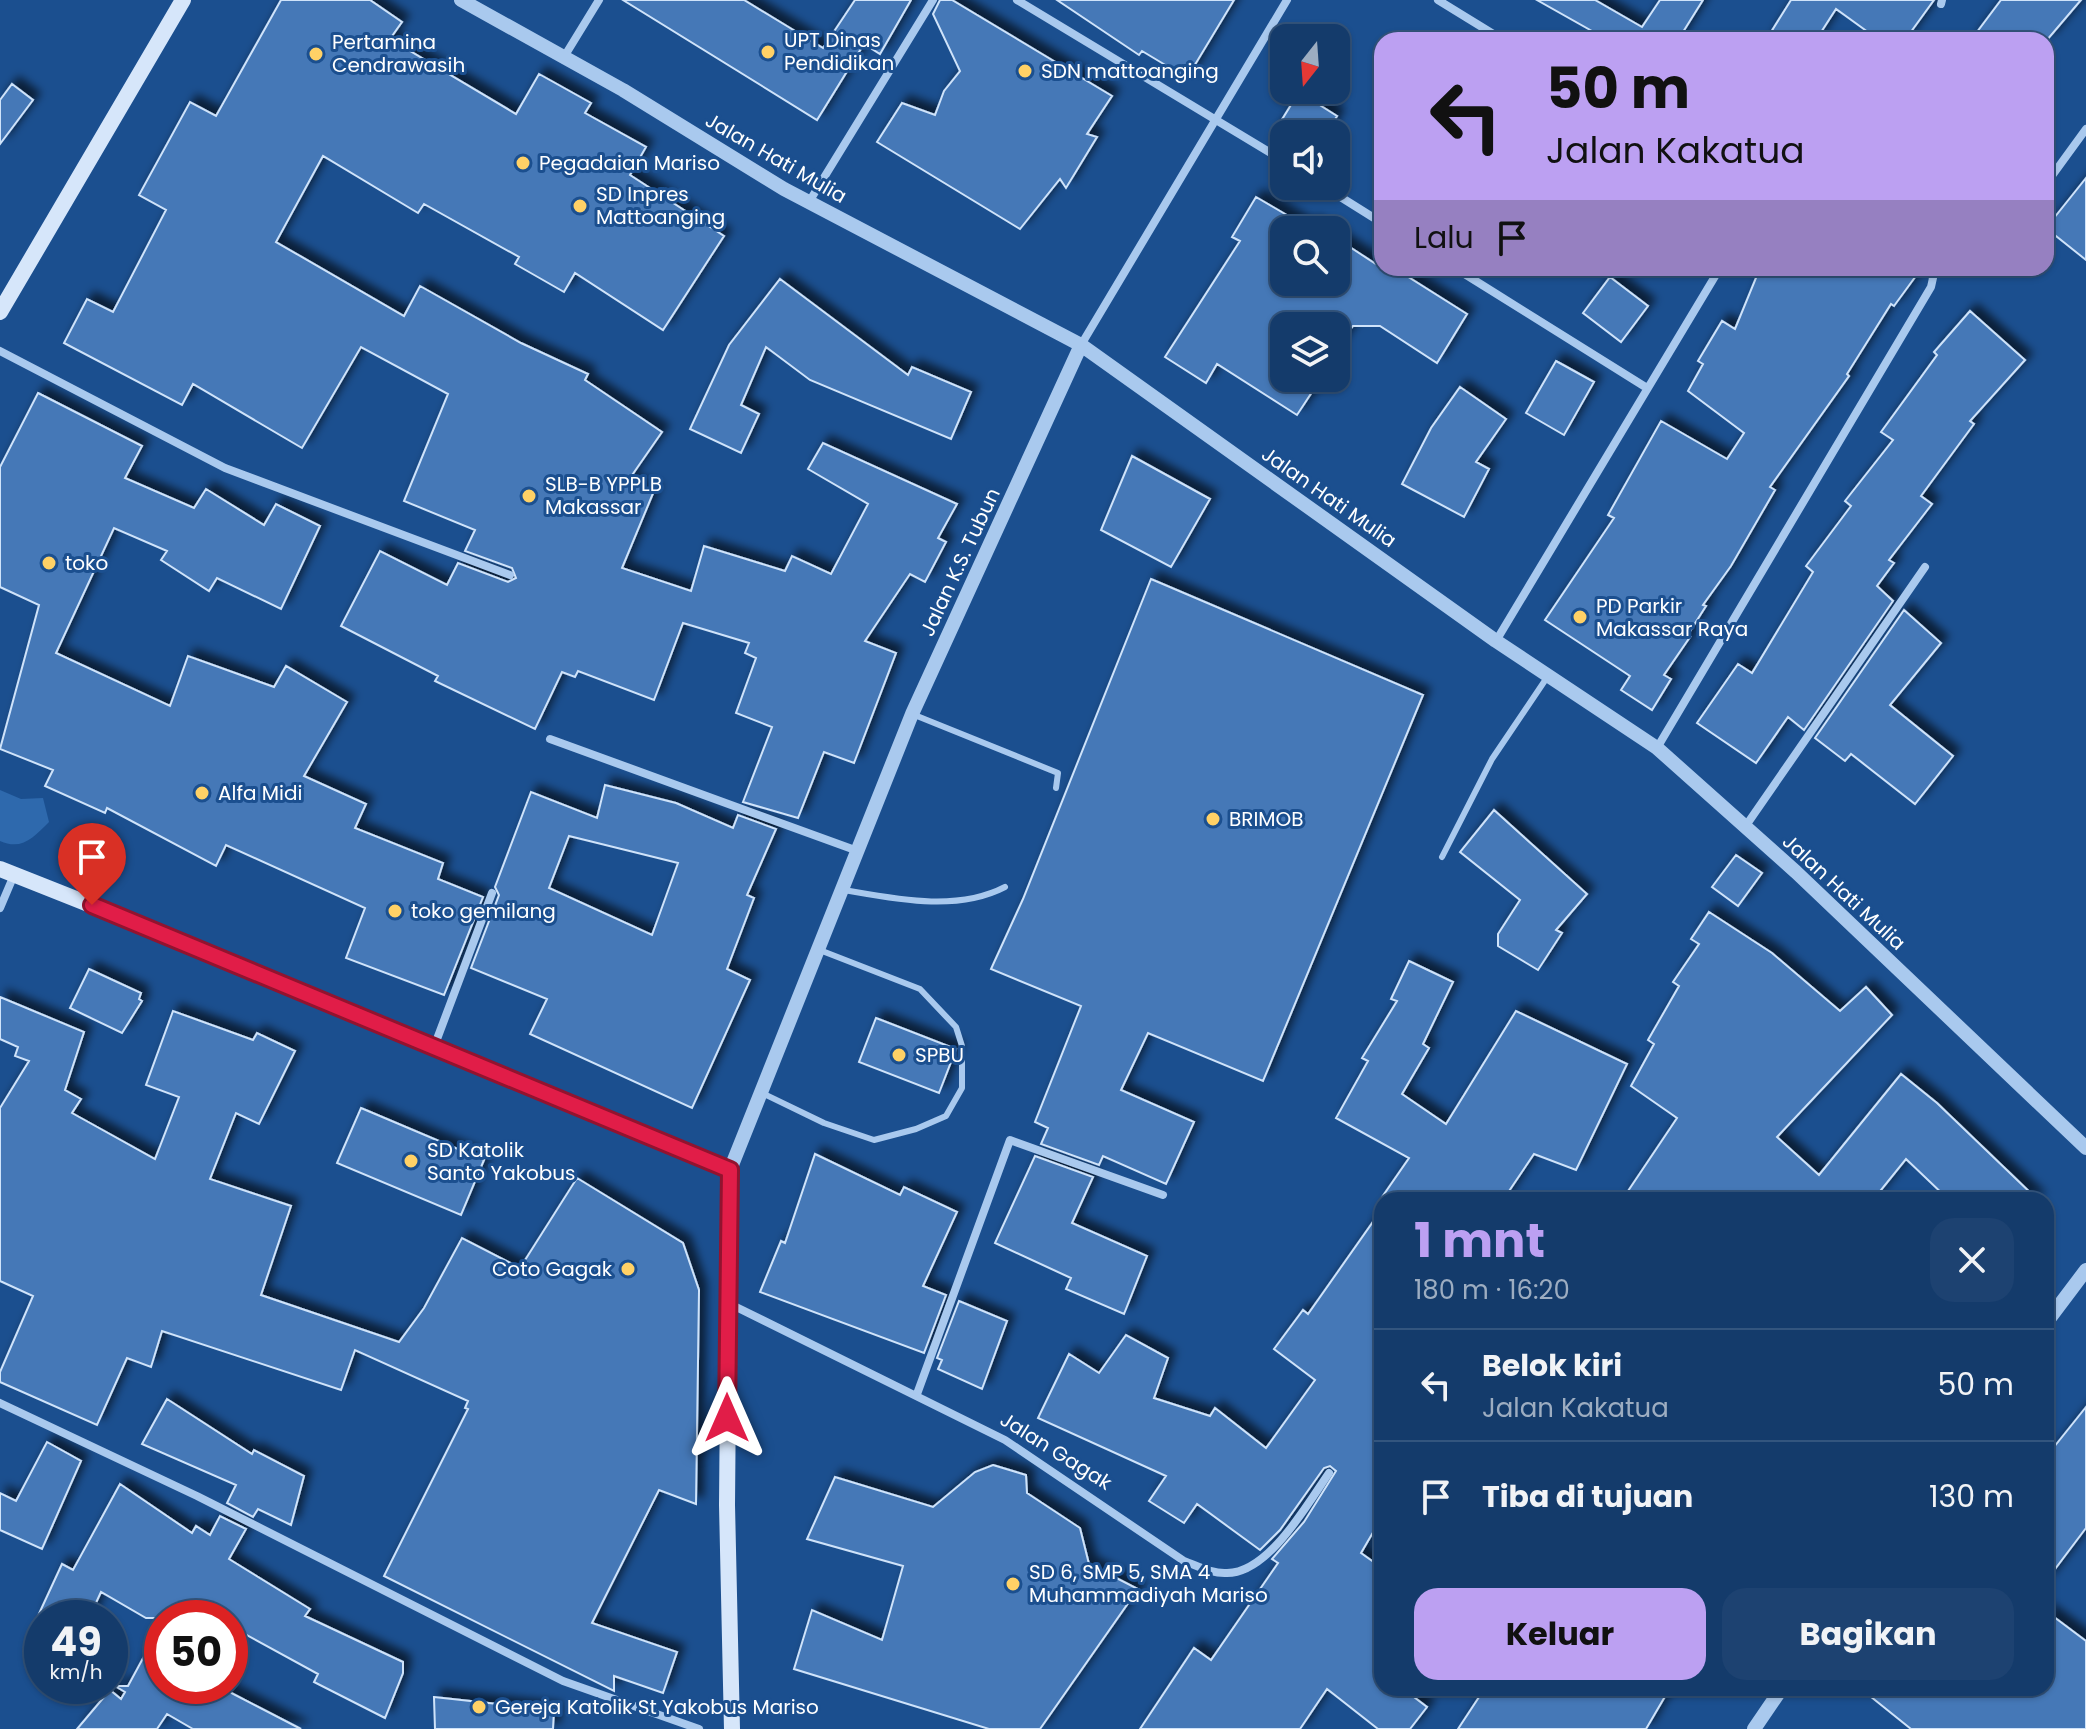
<!DOCTYPE html>
<html lang="id">
<head>
<meta charset="utf-8">
<style>
	body { margin:0; font-family:Poppins,sans-serif; background:#1d4271; color:#f1f3f6; height:100vh; display:flex; flex-direction:column; font-size:30px; white-space:nowrap }
	* { box-sizing:border-box; margin:0 }
	p { font-size:26px; color:#9dadc1 }
	.icon { flex:none; width:44px; height:44px; fill:none; stroke:currentColor; stroke-width:2; stroke-linecap:round; stroke-linejoin:round }
	.map { position:relative; flex:1; overflow:hidden }
	.drawer { position:absolute; left:1374px; top:1192px; width:680px; height:504px; display:flex; flex-direction:column; background:#143b6b; border-radius:24px; box-shadow:0 2px 6px #0004,0 0 0 2px #33557e }
	.drawer>* { flex:none }
	.guide { position:absolute; left:1374px; top:32px; width:680px; height:244px; border-radius:24px; box-shadow:0 2px 6px #0004,0 0 0 2px #33557e; background:#bca0f2; color:#111; overflow:hidden }
	.needle { width:52px; rotate:197deg }
	.fabs { position:absolute; left:1270px; top:24px; display:grid; gap:16px }
	.fabs a { display:grid; place-items:center; width:80px; height:80px; border-radius:16px; background:#143b6b; box-shadow:0 2px 6px #0004,0 0 0 2px #33557e; font-size:40px }
	.speed { position:absolute; left:24px; top:1600px; display:flex; gap:16px; font-size:40px; font-weight:700; text-align:center }
	.speed>* { display:grid; place-content:center; width:104px; height:104px; border-radius:50%; background:#143b6b; box-shadow:0 2px 6px #0004,0 0 0 2px #33557e; line-height:1 }
	.speed small { font-size:20px; font-weight:400 }
	.speed .limit { border:12px solid #d22; background:#fff; color:#111 }
	.pin { position:absolute; display:grid; place-items:center; width:68px; height:68px; color:#fff; margin:-82px -34px; border-radius:50% 50% 50% 0; rotate:-45deg; box-shadow:0 0 8px #0007 }
	.pin .icon { rotate:45deg }
	.me { position:absolute; width:88px; margin:-44px; rotate:0deg; stroke-linejoin:round; filter:drop-shadow(0 0 6px #0008) }
	.turn { display:flex; align-items:center; gap:28px; height:168px; padding:0 40px; font-size:36px }
	.turn .icon { width:104px; height:104px; stroke-width:2.5 }
	.turn b { display:block; font-size:56px; line-height:68px }
	.then { display:flex; align-items:center; height:76px; padding:0 40px; background:#0003; gap:16px; font-size:30px }
	.round { display:grid; place-items:center; flex:none; width:84px; height:84px; border-radius:24px; background:#1d4271 }
	.overview { display:flex; align-items:center; justify-content:space-between; height:136px; padding:0 40px }
	h1 { font-size:48px; font-weight:700; line-height:60px; color:#bca0f2 }
	.cta { display:flex; gap:16px; margin-top:auto; padding:16px 40px }
	.cta a { flex:1; height:92px; border-radius:24px; background:#bca0f2; color:#111; font-size:32px; font-weight:700; line-height:92px; text-align:center }
	.cta a+a { background:#1d4271; color:#f1f3f6 }
	ul { padding:0; list-style:none }
	li { display:flex; align-items:center; gap:24px; height:112px; padding:0 40px; border-top:2px solid #33557e }
	li div { flex:1 }
	li b { display:block; font-size:30px }
	li em { font-style:normal }
	.map>svg:first-child { display:block }
	.green { fill:#2e69ad }
	.building { fill:#4478b7; stroke:#cfe3fa; stroke-width:2; fill-rule:evenodd; filter:url(#shadow) }
	.lines { fill:none; stroke-linecap:round; stroke-linejoin:round }
	.service { stroke:#a9c9ee; stroke-width:6 }
	.minor { stroke:#a9c9ee; stroke-width:8 }
	.tertiary { stroke:#a9c9ee; stroke-width:14 }
	.secondary { stroke:#d6e6fa; stroke-width:16 }
	.route-casing { stroke:#92132f; stroke-width:20 }
	.route { stroke:#e11d48; stroke-width:14 }
	.poi-dot { fill:#ffd166; stroke:#1b4f8f; stroke-width:3 }
	.labels { text-anchor:middle; stroke-width:6; stroke-linejoin:round; paint-order:stroke }
	.poi-label { font-size:20px; fill:#fff; stroke:#1b4f8f; text-anchor:start }
	.street-label { font-size:20px; fill:#fff; stroke:#1b4f8f }
</style>
</head>
<body>
<div class="map">
<svg width="2086" height="1729" viewBox="0 0 2086 1729">
	<defs>
		<filter id="shadow"><feDropShadow dx="7" dy="-7" stdDeviation="4" flood-color="#0009"/></filter>
	</defs>
	<rect width="100%" height="100%" fill="#1b4f8f"/>
	<path class="green" d="M0 790 21 799 43 798 49 822C34 837 22 851 0 841Z"/>
	<path class="building" d="M281 0H370L402 22 390 39 516 114 539 74 591 103 585 113 646 147 630 175 724 236 663 330 575 273 564 292 515 264 519 257 424 204 418 213 323 156 276 242 404 316 420 286 521 343 588 374 585 380 662 432 628 481 654 491 622 568 691 591 704 546 785 571 792 556 831 574 868 504 808 469 823 443 957 504 938 538 946 542 925 582 910 574 865 641 896 653 854 763 824 752 798 818 743 802 772 727 736 713 756 658 745 653 749 643 683 623 654 700 578 671 575 677 562 672 535 729 435 681 438 676 341 626 380 551 447 585 458 563 508 582 516 578 512 568 465 551 475 530 404 501 448 394 361 347 302 448 193 384 182 405 64 343 87 299 113 312 166 210 139 195 190 102 216 116Z
		M623 0H744L823 48 855 0H911L880 54 864 44 817 120Z
		M940 0H952L1112 96 1087 134 1097 137 1066 188 1060 179 1020 229 877 142 902 103 935 115 944 91 960 71 933 14Z
		M1057 0H1234L1187 78 1142 51 1139 55Z
		M1537 0H1595L1642 27 1660 0H1703L1678 40H1608Z
		M1791 0H1934L1905 40H1879L1836 9 1816 40H1766Z
		M2001 0H2081L2047 40H1971Z
		M12 84 33 100 0 144V100Z
		M1299 92 1337 116 1326 134H1273Z
		M2086 178V260L2046 228Z
		M1256 197 1309 228 1312 223 1323 230H1284V282H1336V238L1382 268H1394L1467 314 1437 363 1380 326H1353L1336 348V326H1284V378H1313L1310 382 1316 386 1297 415 1217 364 1206 383 1165 357 1240 241 1232 237Z
		M1760 268 1921 269 1894 306 1891 304 1847 374 1849 376 1770 487 1775 490 1731 566 1703 605 1706 606 1687 636 1690 637 1664 675 1671 679 1652 710 1621 690 1630 676 1545 620 1614 518 1608 515 1661 421 1727 459 1744 433 1688 391 1703 364 1698 361 1722 321 1735 329Z
		M1610 277 1648 306 1621 342 1583 313Z
		M780 279 908 375 912 367 971 392 951 439 810 380 766 347 741 405 759 414 741 453 690 429 729 345Z
		M1970 311 2025 360 1970 421 1974 424 1921 496 1932 504 1889 560 1894 563 1877 586 1893 601 1804 730 1788 717 1756 763 1697 723 1738 664 1752 673 1813 572 1806 566 1851 506 1845 501 1893 440 1881 432 1937 355 1934 352Z
		M1556 361 1594 382 1564 435 1526 413Z
		M1460 387 1506 419 1476 462 1489 469 1464 517 1402 484 1431 428Z
		M38 393 142 446 125 478 194 508 206 489 264 525 276 504 320 526 281 609 217 578 209 591 161 560 167 551 114 528 56 653 170 706 188 656 274 687 286 666 347 702 304 776 366 804 355 828 443 863 438 879 483 897 444 995 346 958 365 908 226 845 216 866 107 808 105 813 45 786 53 770 0 749 39 605 0 587V467Z
		M1132 456 1210 499 1171 567 1101 530Z
		M1151 579 1423 695 1263 1081 1148 1033 1121 1090 1194 1122 1166 1184 1103 1156 1099 1165 1041 1144 1048 1128 1035 1122 1081 1006 991 969 1023 899Z
		M1904 610 1941 643 1890 705 1953 756 1915 804 1851 754 1845 761 1815 738Z
		M605 785 676 803 733 828 738 815 776 829 747 895 754 898 727 969 750 980 692 1108 530 1034 547 999 471 968 499 895 495 887 531 792 597 818ZM569 836 678 863 652 935 549 888Z
		M1494 810 1587 894 1556 930 1562 933 1538 970 1498 946V934L1520 900 1460 852Z
		M1736 855 1762 873 1738 906 1712 887Z
		M1709 912 1772 953 1840 1011 1866 987 1892 1015 1777 1137 1819 1175 1901 1074 1937 1103 2038 1200H1949L1906 1159 1873 1200H1622L1677 1118 1631 1086 1654 1044 1648 1040 1679 986 1673 982 1699 944 1691 939Z
		M1409 961 1453 982 1423 1044 1429 1048 1402 1094 1446 1124 1516 1011 1627 1064 1576 1170 1534 1154 1503 1200H1380L1409 1158 1336 1118 1368 1061 1362 1058 1397 1001 1391 999Z
		M89 969 141 993 139 999 142 1001 122 1033 70 1008Z
		M0 997 84 1032 65 1090 81 1099 72 1113 155 1159 179 1097 146 1085 173 1011 253 1040 257 1033 295 1051 259 1124 236 1113 210 1179 291 1206 261 1295 399 1342 424 1308 462 1238 520 1268 577 1178 683 1243 699 1290 696 1504 659 1490 592 1623 677 1652 663 1693 614 1676V1691L384 1576 468 1409 465 1408 468 1401 355 1350 341 1390 162 1331 151 1367 127 1358 97 1425 0 1382V1372L33 1296 0 1281V1108L29 1061 15 1056 18 1047 0 1039Z
		M876 1018 956 1049 939 1093 859 1062Z
		M361 1108 484 1160 461 1215 337 1163Z
		M815 1154 900 1195 904 1187 957 1212 923 1286 946 1295 924 1353 760 1292 781 1241 785 1243Z
		M1035 1156 1093 1177 1072 1223 1147 1256 1124 1314 1066 1289 1071 1278 995 1243Z
		M1382 1209V1517L1361 1553 1382 1568V1688H1402L1427 1707 1410 1729H1378L1327 1689 1300 1729H1140L1194 1648 1211 1660 1278 1563 1272 1559 1304 1522 1336 1471 1330 1466 1324 1468 1280 1530 1260 1550 1197 1504 1184 1523 1149 1501 1166 1476 1038 1418 1069 1354 1099 1373 1126 1335 1168 1358 1154 1398 1210 1416 1215 1408 1266 1448 1315 1380 1274 1349 1303 1310 1308 1314Z
		M959 1301 1007 1321 982 1389 938 1369 942 1360 937 1358Z
		M167 1399 252 1454 254 1450 304 1476 291 1525 258 1509 253 1517 227 1503 236 1485 142 1444Z
		M2086 1407V1528L2046 1581V1457Z
		M47 1442 81 1461 42 1549 0 1530V1493L16 1501Z
		M993 1465 1026 1475 1027 1493 1080 1528 1089 1564 1138 1589 1040 1729H989L794 1669 812 1610 882 1640 903 1566 807 1539 835 1477 933 1507 975 1472Z
		M120 1484 192 1533 196 1526 210 1535 220 1516 246 1529 229 1559 310 1609 305 1616 403 1662V1673L385 1718 314 1682 318 1674 230 1626V1618H146L101 1592 89 1618H37L62 1564 73 1570Z
		M2046 1611 2086 1641V1729H1911L1860 1688H2046Z
		M162 1623V1686H218L301 1729H193L167 1714 157 1729H77L110 1690 121 1699 125 1692 115 1686H128Z
		M1485 1688H1670L1646 1729H1458Z
		M434 1697 554 1710 553 1729H435Z"/>
	<g class="lines">
		<path class="service" d="M912 714 1058 773 1056 788
			M1442 857 1492 759 1548 676
			M844 890C896 899 957 912 1005 887
			M760 1092 824 1123 874 1140 916 1129 946 1116 962 1088V1046L956 1027 920 989 817 949"/>
		<path class="minor" d="M1017 0 1284 161
			M1438 0 1503 40
			M1941 4 1942 0
			M564 57 599 0
			M2046 184 2086 129
			M1323 186 1382 223
			M809 202 933 0
			M1455 268 1647 388
			M1081 345 1287 0
			M0 351 225 468 510 575
			M1496 641 1720 268
			M550 739 855 850
			M1657 748 1931 287 1933 278 1928 268
			M1745 827 1925 567
			M0 908 14 875
			M434 1047 492 893
			M730 1304 1005 1440 1184 1561C1198 1566 1212 1574 1227 1573 1269 1573 1308 1503 1329 1473
			M917 1394 1010 1140 1163 1195
			M0 1403 197 1496 563 1681 699 1729"/>
		<path class="tertiary" d="M461 0 623 90 784 189 1081 345 1496 641 1657 748 1796 872 2086 1148
			M730 1170 912 714 1081 345
			M2046 1323 2086 1270
			M1754 1729 1782 1688"/>
		<path class="secondary" d="M0 312 183 0
			M0 869 144 926 730 1170 727 1505 732 1729"/>
	</g>
	<g class="lines">
		<g class="route-casing">
			<path id="route" d="M92 905 730 1170 727 1418"/>
		</g>
		<use href="#route" class="route"/>
	</g>
	<g class="poi-dot">
		<circle cx="768" cy="52" r="8"/>
		<circle cx="316" cy="54" r="8"/>
		<circle cx="1025" cy="71" r="8"/>
		<circle cx="523" cy="163" r="8"/>
		<circle cx="580" cy="206" r="8"/>
		<circle cx="529" cy="496" r="8"/>
		<circle cx="49" cy="563" r="8"/>
		<circle cx="1580" cy="617" r="8"/>
		<circle cx="202" cy="793" r="8"/>
		<circle cx="1213" cy="819" r="8"/>
		<circle cx="395" cy="911" r="8"/>
		<circle cx="899" cy="1055" r="8"/>
		<circle cx="411" cy="1161" r="8"/>
		<circle cx="628" cy="1269" r="8"/>
		<circle cx="1013" cy="1584" r="8"/>
		<circle cx="479" cy="1707" r="8"/>
	</g>
	<g class="labels">
		<g class="poi-label">
			<text x="784" y="47">UPT Dinas<tspan x="784" dy="23">Pendidikan</tspan></text>
			<text x="332" y="49">Pertamina<tspan x="332" dy="23">Cendrawasih</tspan></text>
			<text x="1041" y="78">SDN mattoanging</text>
			<text x="539" y="170">Pegadaian Mariso</text>
			<text x="596" y="201">SD Inpres<tspan x="596" dy="23">Mattoanging</tspan></text>
			<text x="545" y="491">SLB-B YPPLB<tspan x="545" dy="23">Makassar</tspan></text>
			<text x="65" y="570">toko</text>
			<text x="1596" y="613">PD Parkir<tspan x="1596" dy="23">Makassar Raya</tspan></text>
			<text x="218" y="800">Alfa Midi</text>
			<text x="1229" y="826">BRIMOB</text>
			<text x="411" y="918">toko gemilang</text>
			<text x="915" y="1062">SPBU</text>
			<text x="427" y="1157">SD Katolik<tspan x="427" dy="23">Santo Yakobus</tspan></text>
			<text x="612" y="1276" text-anchor="end">Coto Gagak</text>
			<text x="1029" y="1579">SD 6, SMP 5, SMA 4<tspan x="1029" dy="23">Muhammadiyah Mariso</tspan></text>
			<text x="495" y="1714">Gereja Katolik St Yakobus Mariso</text>
		</g>
		<g class="street-label">
			<text transform="translate(776 158) rotate(30)" y="7">Jalan Hati Mulia</text>
			<text transform="translate(1329 497) rotate(35)" y="7">Jalan Hati Mulia</text>
			<text transform="translate(960 562) rotate(-65)" y="7">Jalan K.S. Tubun</text>
			<text transform="translate(1844 892) rotate(43)" y="7">Jalan Hati Mulia</text>
			<text transform="translate(1056 1451) rotate(32)" y="7">Jalan Gagak</text>
		</g>
	</g>
</svg>
<div class="fabs">
<a><svg class="needle" viewBox="-14 -14 28 28"><path d="M0-13l5 13h-10z" fill="#e53935"/><path d="M0 13l5-13h-10z" fill="#9dadc1"/></svg></a>
<a><svg class="icon" aria-label="sound" viewBox="0 0 24 24"><path d="M4 9h4l5-4v14l-5-4H4zM17 9q2 3 0 6"/></svg></a>
<a><svg class="icon" aria-label="search" viewBox="0 0 24 24"><circle cx="10" cy="10" r="6"/><path d="M15 15l6 6"/></svg></a>
<a><svg class="icon" aria-label="layers" viewBox="0 0 24 24"><path d="M12 4l9 5-9 5-9-5zM3 14l9 5 9-5"/></svg></a>
</div>
<div class="speed"><div>49<small>km/h</small></div><div class="limit">50</div></div>
<div class="pin" style="left:92px;top:905px;background:#d93025"><svg class="icon" aria-label="arrive" viewBox="0 0 24 24"><path d="M6 21V4h12l-3 4 3 4H6"/></svg></div>
<svg class="me" style="left:727px;top:1418px" viewBox="-20 -20 40 40"><path d="M0-17L14 15 0 8-14 15z" fill="#e11d48" stroke="#fff" stroke-width="4"/></svg>
<div class="guide">
<div class="turn"><svg class="icon" aria-label="left" viewBox="0 0 24 24"><path d="M17 20v-9H6M10 6l-5 5 5 5"/></svg><div><b>50 m</b>Jalan Kakatua</div></div>
<div class="then">Lalu<svg class="icon" aria-label="arrive" viewBox="0 0 24 24"><path d="M6 21V4h12l-3 4 3 4H6"/></svg></div>
</div>
<section class="drawer">
<div class="overview"><div><h1>1 mnt</h1><p>180 m · 16:20</p></div><a class="round"><svg class="icon" aria-label="close" viewBox="0 0 24 24"><path d="M6 6l12 12M18 6L6 18"/></svg></a></div>
<ul>
<li><svg class="icon" aria-label="left" viewBox="0 0 24 24"><path d="M17 20v-9H6M10 6l-5 5 5 5"/></svg><div><b>Belok kiri</b><p>Jalan Kakatua</p></div><em>50 m</em></li>
<li><svg class="icon" aria-label="arrive" viewBox="0 0 24 24"><path d="M6 21V4h12l-3 4 3 4H6"/></svg><div><b>Tiba di tujuan</b></div><em>130 m</em></li>
</ul>
<div class="cta"><a>Keluar</a><a>Bagikan</a></div>
</section>
</div>
</body>
</html>
